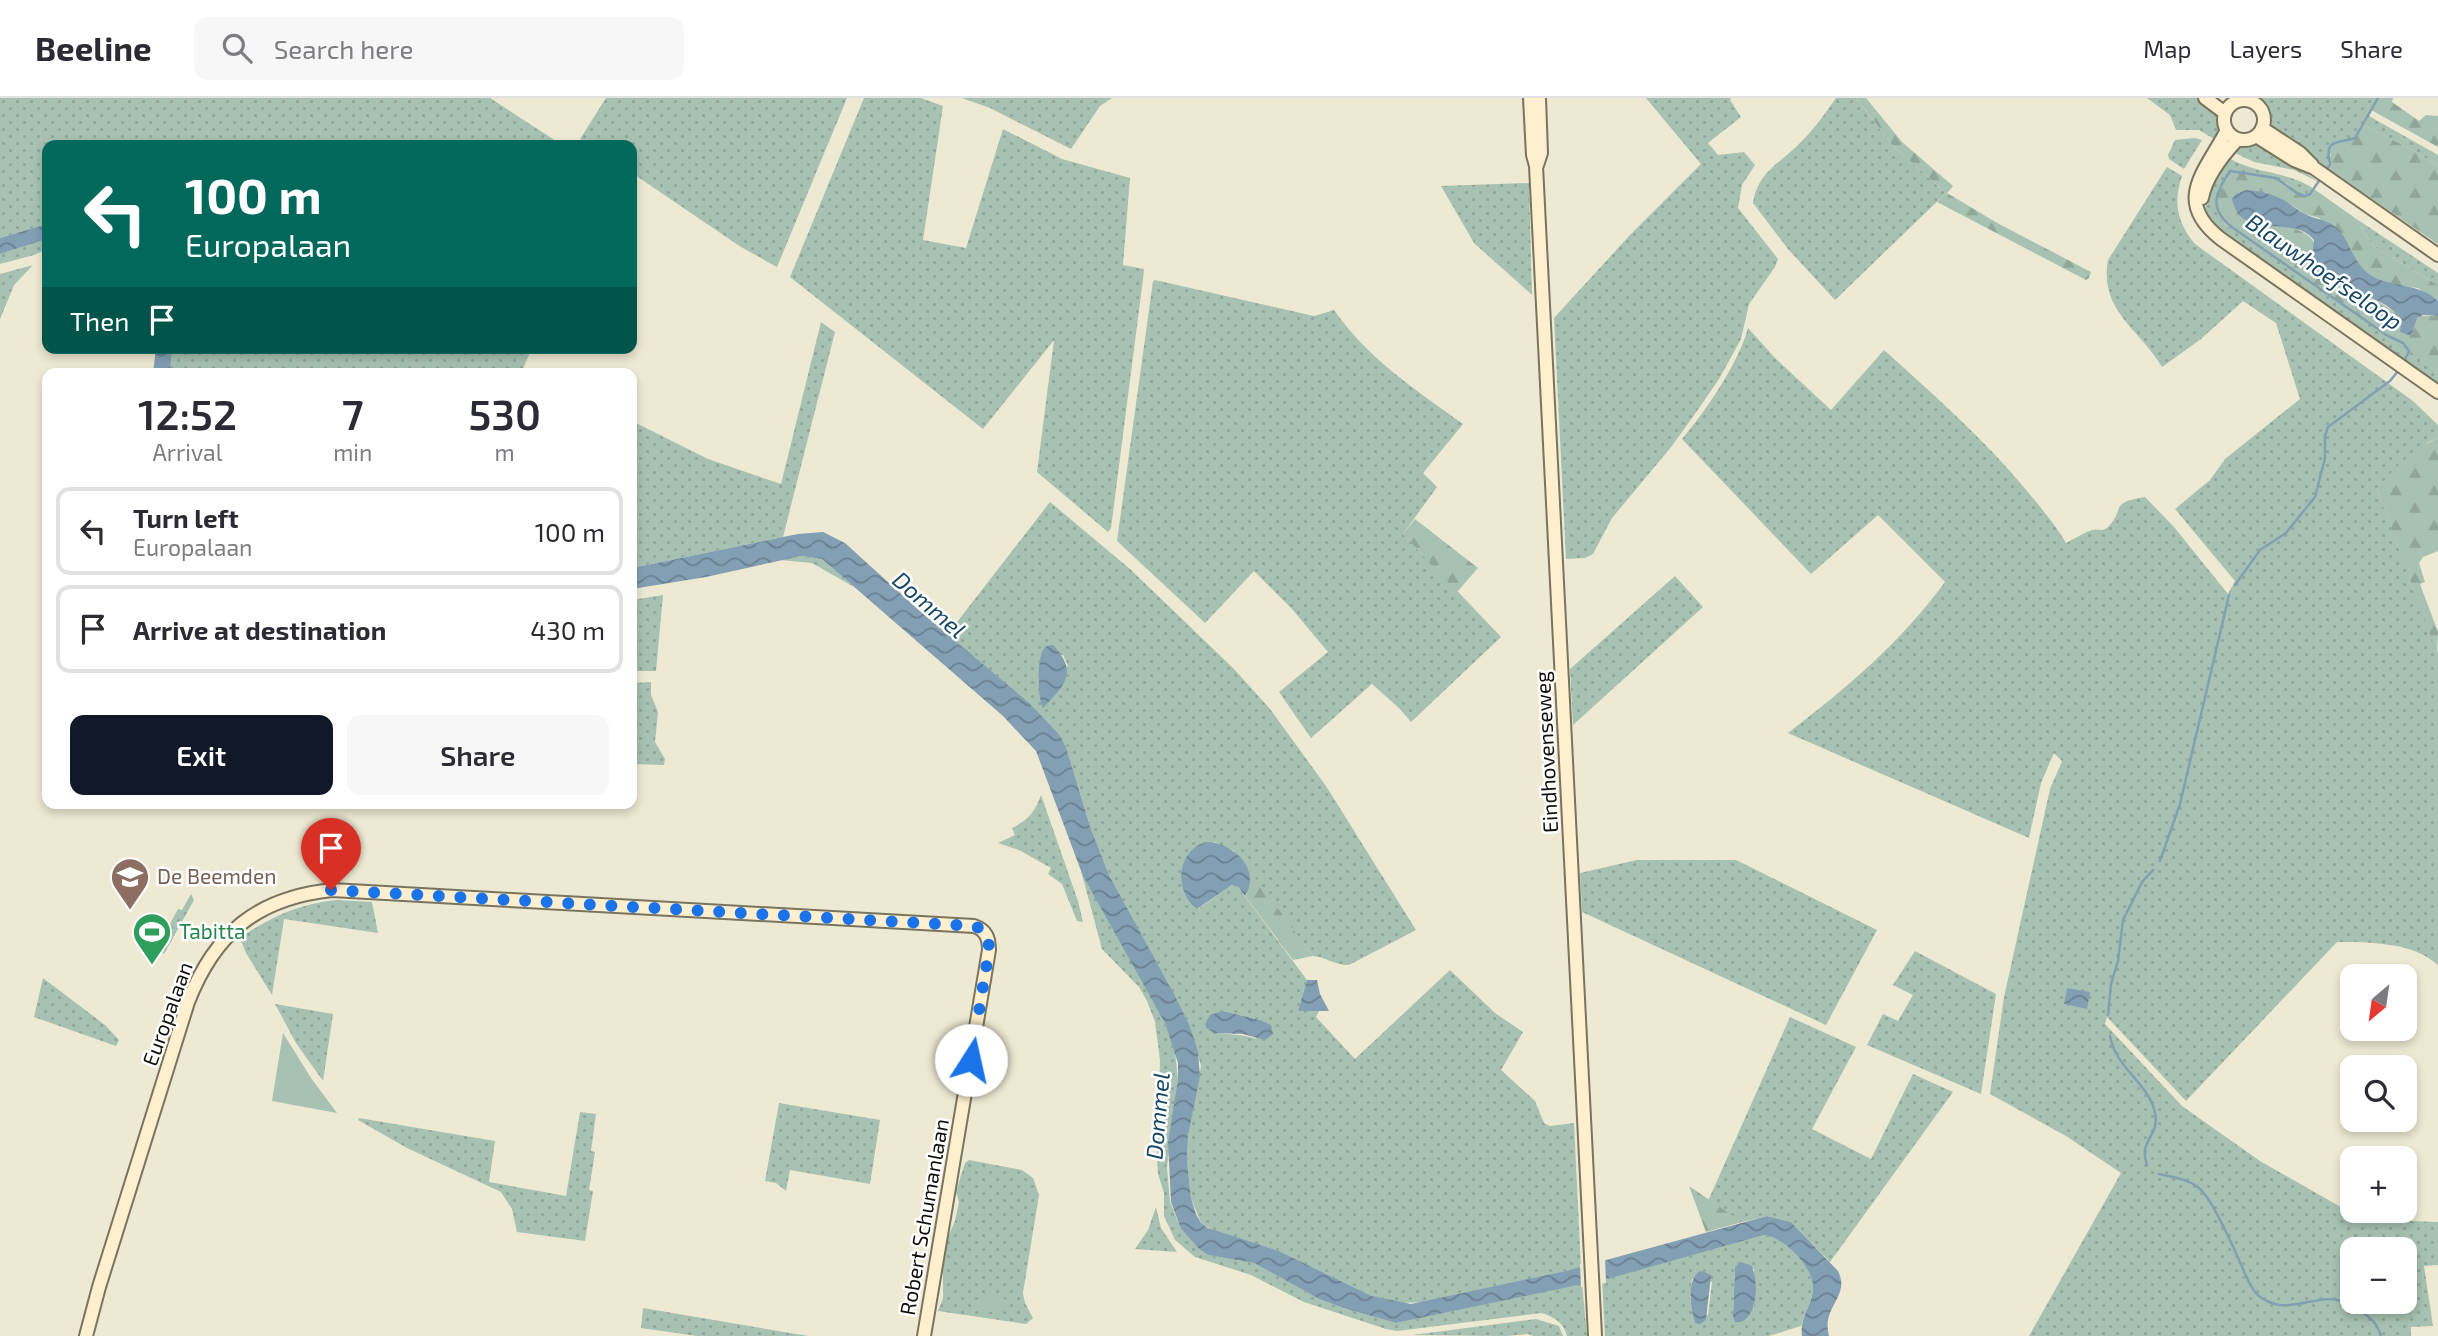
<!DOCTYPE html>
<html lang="en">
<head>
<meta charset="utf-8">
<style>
	body { margin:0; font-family:"Exo 2",sans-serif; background:#f7f7f7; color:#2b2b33; height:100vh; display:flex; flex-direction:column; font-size:26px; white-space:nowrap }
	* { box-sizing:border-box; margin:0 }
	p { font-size:23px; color:#7c7c81 }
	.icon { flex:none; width:38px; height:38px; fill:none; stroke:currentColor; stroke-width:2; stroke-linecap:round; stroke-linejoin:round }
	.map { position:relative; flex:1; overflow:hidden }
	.details { position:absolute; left:42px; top:270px; width:595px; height:441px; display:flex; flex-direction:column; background:#fff; border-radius:14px; box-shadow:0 4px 10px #0003 }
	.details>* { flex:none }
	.guide { position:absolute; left:42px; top:42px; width:595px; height:214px; border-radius:14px; box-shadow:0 4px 10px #0003; background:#00695c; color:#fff; overflow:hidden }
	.needle { width:46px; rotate:209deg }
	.tools { position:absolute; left:2340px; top:866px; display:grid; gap:14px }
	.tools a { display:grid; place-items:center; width:77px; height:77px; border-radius:14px; background:#fff; box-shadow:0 4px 10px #0003; font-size:35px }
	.pin { position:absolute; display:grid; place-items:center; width:60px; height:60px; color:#fff; margin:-72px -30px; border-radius:50% 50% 50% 0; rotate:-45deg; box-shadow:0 0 7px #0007 }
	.pin .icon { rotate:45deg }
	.me { position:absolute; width:77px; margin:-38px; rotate:10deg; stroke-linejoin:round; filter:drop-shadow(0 0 5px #0008) }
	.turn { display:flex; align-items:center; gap:24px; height:147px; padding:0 28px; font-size:32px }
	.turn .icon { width:91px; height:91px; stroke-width:2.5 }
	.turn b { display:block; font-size:49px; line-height:60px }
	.then { display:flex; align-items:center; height:66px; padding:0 28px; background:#0003; gap:14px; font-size:26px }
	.eta { display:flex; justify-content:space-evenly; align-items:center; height:119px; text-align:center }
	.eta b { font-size:42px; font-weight:600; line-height:49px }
	.cta { display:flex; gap:14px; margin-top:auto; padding:14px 28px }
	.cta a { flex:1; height:80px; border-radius:14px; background:#111827; color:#fff; font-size:28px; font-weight:600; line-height:80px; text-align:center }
	.cta a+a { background:#f7f7f7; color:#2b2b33 }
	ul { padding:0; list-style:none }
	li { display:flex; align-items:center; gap:21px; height:88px; margin:0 14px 10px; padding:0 14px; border:4px solid #e1e1e2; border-radius:14px }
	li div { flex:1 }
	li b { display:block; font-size:26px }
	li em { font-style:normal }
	header { display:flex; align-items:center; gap:42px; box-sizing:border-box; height:98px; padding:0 35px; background:#fff; border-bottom:2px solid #e1e1e2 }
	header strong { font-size:33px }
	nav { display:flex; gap:38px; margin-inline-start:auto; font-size:24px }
	.search { width:490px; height:63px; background:#f7f7f7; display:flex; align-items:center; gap:18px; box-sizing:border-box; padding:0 24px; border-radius:14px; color:#7c7c81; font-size:26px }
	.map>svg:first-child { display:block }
	.grass { fill:url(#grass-dots); fill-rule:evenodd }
	.forest { fill:url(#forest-firs) }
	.green { fill:#a7c2b2 }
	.water { fill:url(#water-waves) }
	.pier { fill:#eee9d2 }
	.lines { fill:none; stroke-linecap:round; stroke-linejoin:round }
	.stream { stroke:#839fb4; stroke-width:2.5 }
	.secondary-casing { stroke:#78745f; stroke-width:16 }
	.secondary { stroke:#ffefce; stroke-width:12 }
	.route { stroke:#1a73e8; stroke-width:12; stroke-dasharray:0 21.6 }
	.labels { text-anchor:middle; stroke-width:5; stroke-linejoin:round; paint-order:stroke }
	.street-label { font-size:21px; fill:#111008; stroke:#fff }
	.education-label { font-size:21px; fill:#785e54; stroke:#fff; text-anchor:start }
	.leisure-label { font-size:21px; fill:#27864d; stroke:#fff; text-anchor:start }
	.water-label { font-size:23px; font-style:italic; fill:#154765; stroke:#fff }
</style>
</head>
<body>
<header>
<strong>Beeline</strong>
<div class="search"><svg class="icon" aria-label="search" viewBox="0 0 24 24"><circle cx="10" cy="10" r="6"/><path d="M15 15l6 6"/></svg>Search here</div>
<nav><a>Map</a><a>Layers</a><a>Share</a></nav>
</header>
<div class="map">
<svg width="2438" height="1238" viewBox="0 0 2438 1238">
	<defs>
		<pattern id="grass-dots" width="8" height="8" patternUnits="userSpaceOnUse" patternTransform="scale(1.75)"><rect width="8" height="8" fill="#a7c2b2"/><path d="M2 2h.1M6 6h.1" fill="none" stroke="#8fa698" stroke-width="1.8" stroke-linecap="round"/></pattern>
		<pattern id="forest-firs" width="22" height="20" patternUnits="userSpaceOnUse" patternTransform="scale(1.75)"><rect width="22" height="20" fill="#a7c2b2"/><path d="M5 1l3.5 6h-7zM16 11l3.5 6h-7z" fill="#8fa698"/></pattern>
		<pattern id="water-waves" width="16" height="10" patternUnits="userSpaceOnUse" patternTransform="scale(1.75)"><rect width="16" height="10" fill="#839fb4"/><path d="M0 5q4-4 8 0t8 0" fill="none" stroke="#6a8090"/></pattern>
	</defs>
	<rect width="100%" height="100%" fill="#eee9d2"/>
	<path class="grass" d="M0 0H490L562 47H47V126L0 140Z
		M606 0H847L777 169 741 149 632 75V47H589L580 41Z
		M864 0H921L943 8 923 142 966 150 1003 31 1062 61 1130 80 1123 167 1144 171 1143 181 1111 430 1108 434 1037 374 1054 242 983 331 790 179Z
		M962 0H1112L1100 8 1071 51 990 10Z
		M1646 0H1731L1730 2 1741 19 1708 45 1718 57 1744 54 1755 67 1742 87 1738 110 1778 161 1775 169 1749 206 1741 241 1719 281 1697 313 1672 348 1612 420 1593 456 1585 460 1566 461 1554 220 1630 137 1701 66Z
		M1836 0H1856L1893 48 1946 95 1835 202 1788 151 1753 105C1758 75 1776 68 1797 48 1812 34 1824 17 1836 0Z
		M2147 0H2201C2218 15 2225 20 2219 44L2199 32H2176L2170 17Z
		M2257 0H2378L2369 18 2438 57V68L2414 53 2364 27C2357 39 2354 44 2339 44L2329 58 2328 71 2273 31 2266 9Z
		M2195 40 2202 42 2184 71 2169 61 2168 57 2175 42Z
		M2259 46 2272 51 2319 84 2294 72 2254 64 2233 54 2243 47Z
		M2229 60C2255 76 2288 73 2314 91L2305 97 2296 94 2286 85 2222 124 2412 254 2438 275V288L2413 268 2224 138C2219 133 2212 127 2209 121 2197 99 2217 76 2229 60Z
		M2167 69 2182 78C2173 104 2177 125 2195 146L2413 303 2438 327V340L2429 344 2377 391 2438 555V867C2413 844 2369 844 2337 844L2186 1003 2107 919 2105 926 2182 1008 2260 1063 2346 1112 2384 1122 2438 1124V1167L2424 1168 2433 1228 2411 1229V1238H2029L2121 1075 2066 1038 1990 996 2004 899 2050 691 2062 663 2054 655 2041 685 2029 740 1788 635C1847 590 1900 545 1945 484L1878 417 1811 476 1682 341C1706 313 1739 264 1748 230L1776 261 1831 312 1884 252C1934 297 1984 341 2027 393 2041 410 2055 426 2066 445 2074 441 2083 435 2092 432 2098 431 2102 434 2108 429 2126 411 2108 405 2145 399L2174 429 2228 496 2235 483 2175 411 2210 382 2225 361 2300 301 2276 225 2243 203 2201 241 2162 269C2140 231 2099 213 2108 162ZM2352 1152H2404V1204H2352Z
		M1529 85 1532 197 1474 145 1441 88Z
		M2355 120 2438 175V187L2373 148Z
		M47 141V151L34 157 0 166V156Z
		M33 167 14 187 0 221V176Z
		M1155 182 1314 218 1334 212C1368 261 1416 292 1463 326L1423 375 1437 389 1403 436 1501 539 1411 624 1400 611 1372 586 1311 640 1279 594 1328 554 1292 511 1254 473 1205 525 1117 443 1153 183Z
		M821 224 835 234 783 439 632 470V323L708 361 781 386Z
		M172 250H532L521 275H170Z
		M1050 404 1130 471 1233 570 1270 611 1326 688 1416 832 1349 867C1338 868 1325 859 1313 858L1233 752 1214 744 1198 811 1232 787 1238 789 1307 882 1298 913H1319L1316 919 1355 961 1450 872 1495 915 1523 934 1501 972 1535 1003 1544 1025 1550 1028 1574 1025 1581 1170 1427 1204 1400 1205 1372 1198 1279 1153 1216 1134 1201 1125 1191 1100 1187 1063 1188 1038 1201 968 1190 928 1109 777 1090 728 1066 649 1059 636 1028 605 947 537ZM1063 557 1068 568 1038 586 1040 561ZM1223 913 1260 922 1256 941C1239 934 1220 939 1206 930L1205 925Z
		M801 458 822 461 854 489 812 465 780 462Z
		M1675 478 1703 509 1573 627 1570 571Z
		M663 497 656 573H632V502Z
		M651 584V597L658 614 655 644 665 661 664 667 632 666V585Z
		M1041 697 1078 803 1083 824 1077 823 1062 786 1048 776 1051 770 1019 752 998 745 1015 737 1012 730C1028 722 1035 714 1041 697Z
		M1637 762H1736L1877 832 1826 927 1582 814 1580 775Z
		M1080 769 1150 894 1165 925 1175 954 1178 981 1167 1069 1170 1104 1181 1131 1199 1151 1208 1157 1254 1165 1319 1201 1343 1210 1396 1225 1582 1185 1587 1238H1567C1564 1225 1553 1218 1541 1215L1397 1233 1386 1231 1304 1204 1251 1177 1195 1159 1175 1142 1164 1118V1095L1158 1076 1157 1061 1160 962 1155 924 1147 903 1139 889 1102 851Z
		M191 796 194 802 164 856 153 850 161 829 167 831 178 811 182 812Z
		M336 802 372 804 378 835 284 821 272 897 246 855 240 840C270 819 299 806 336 802Z
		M1915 853 1996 896 1981 996 1867 947 1883 916 1898 923 1913 897 1893 887Z
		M43 880 105 927 119 942 116 948 34 919Z
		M275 906 333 916 323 983 296 945Z
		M1790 919 1856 949 1812 1031 1871 1061 1913 976 1953 994 1830 1164 1791 1124 1767 1118 1742 1124 1708 1103Z
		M779 1005 880 1022 870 1086 790 1072 786 1093 776 1085 765 1083Z
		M580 1014 596 1016 591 1053 595 1054 589 1092 593 1093 585 1143 517 1134 512 1111 501 1094 407 1050 358 1022 359 1020 495 1043 489 1084 566 1098Z
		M969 1062 1022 1072 1033 1080 1039 1097 1023 1195 1025 1205 1033 1220 1026 1226 938 1213 943 1200V1172L948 1139 955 1123 959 1104 956 1093 965 1065Z
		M1156 1109 1161 1130 1177 1154 1135 1151 1148 1132Z
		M1764 1137C1785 1139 1814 1169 1813 1191 1812 1203 1804 1216 1801 1228L1769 1238H1605L1602 1182ZM1735 1170 1754 1171V1208L1733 1218ZM1692 1181 1712 1184 1708 1217 1695 1225 1690 1200Z
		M643 1210 808 1238H697L641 1230Z
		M1536 1221 1559 1228 1563 1238H1534L1528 1236 1506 1238 1413 1237Z"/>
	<path class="forest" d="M1856 0H1866L1902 44 1953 88 1947 95 1999 126 2091 174 2089 180 2086 182 1937 104 1946 95 1893 48Z
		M2378 0H2393L2392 4 2419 23 2426 17 2438 18V49L2371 12Z
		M2364 27 2414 53 2438 68V146L2328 71 2332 49C2347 37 2351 50 2364 27Z
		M2244 74 2280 82 2296 94 2305 97 2314 91 2355 120 2373 148 2438 187V203L2418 190 2390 186 2371 178 2357 166 2319 120 2305 116 2290 106 2295 131C2320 139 2318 156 2325 180 2341 188 2389 205 2398 218 2401 222 2400 229 2400 234L2411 237 2415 222 2420 218H2438V275L2387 236 2222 124 2212 96 2228 75Z
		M2438 340V453L2423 459 2419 465 2425 484 2420 486 2438 534 2437 555 2377 391C2393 370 2414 351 2438 340Z
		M1415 421 1478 470 1457 494 1403 436Z
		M1245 766 1313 858 1293 862 1245 798 1247 796 1248 771Z
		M1689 1088 1742 1124 1706 1134Z"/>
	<path class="green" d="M283 935 311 980 337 1015 272 1003Z
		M980 1195 994 1197 999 1195 1009 1206 1007 1212 1000 1216 987 1213 979 1205Z"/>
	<path class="water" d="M2246 92C2261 93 2274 96 2287 104 2293 108 2299 113 2305 116 2317 122 2330 122 2339 132 2352 148 2354 168 2374 179 2395 190 2420 185 2438 203V218L2423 217 2417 220 2411 238 2400 234C2400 228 2402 222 2398 218 2375 187 2306 200 2314 142 2293 115 2241 145 2232 101L2236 96Z
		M47 126V141L0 156V140Z
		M156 250H172L170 275H153Z
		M823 434 845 445 922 515 1028 604 1059 636 1066 649 1090 728 1109 777 1175 898 1190 928 1198 954 1200 978 1188 1038 1187 1063 1191 1100 1196 1116 1201 1125 1208 1130 1279 1153 1372 1198 1411 1206 1566 1173 1767 1118 1791 1124 1838 1173C1851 1199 1821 1208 1829 1238H1802C1799 1220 1812 1208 1813 1191 1814 1169 1784 1139 1764 1137L1611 1180 1396 1225 1343 1210 1319 1201 1254 1165 1208 1157 1199 1151 1181 1131 1171 1104 1168 1044 1178 981V965L1165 925 1083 778 1036 653 1003 618 822 461 801 458 706 479 632 491V470L798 436Z
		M1053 547C1078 574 1066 586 1043 610 1037 599 1037 563 1043 552 1046 547 1048 548 1053 547Z
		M1205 744C1232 743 1262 771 1245 798L1238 789 1232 787 1197 811C1174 794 1176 754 1205 744Z
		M1307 882H1317L1320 896 1329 913H1298Z
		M2067 890 2090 894 2087 911 2064 906Z
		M1223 913 1260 922 1271 927 1273 936 1265 942 1243 936 1214 935 1206 930 1205 926 1210 917Z
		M1739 1164 1751 1167C1759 1181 1758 1217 1741 1224H1735L1733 1218 1735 1170Z
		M1702 1173 1711 1177 1706 1222 1700 1226 1695 1225C1691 1209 1686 1187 1698 1174Z"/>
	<path class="pier" d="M1605 1159 1606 1185 1581 1189 1580 1166Z"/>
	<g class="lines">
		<path class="stream" d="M2325 74 2330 66C2324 41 2336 46 2355 40L2378 0
			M2321 80 2310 96 2305 98 2297 95 2276 80 2230 73C2215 95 2208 111 2233 130L2388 238 2403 245 2409 253 2404 264
			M2235 487 2260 452 2286 435 2315 399 2325 360V338L2328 329 2390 283 2398 273
			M2160 763 2180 706 2229 497
			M2108 917 2111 886 2118 863 2123 822 2142 784 2153 772
			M2110 938C2116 971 2149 985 2155 1015 2160 1039 2138 1041 2147 1067
			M2159 1076C2173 1079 2188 1081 2199 1090 2213 1101 2235 1153 2243 1171 2247 1180 2251 1192 2259 1198 2283 1217 2305 1201 2332 1201 2343 1202 2352 1208 2361 1214 2372 1220 2377 1226 2381 1238"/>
		<g class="secondary-casing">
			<path id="secondary" d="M1530 0 1533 57 1536 68 1595 1238
				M2205 0 2225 15
				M2224 22a20 20 0 1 1 40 0a20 20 0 1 1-40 0Z
				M2262 30 2300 55 2312 67
				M2227 32C2205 74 2172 103 2221 141L2438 294
				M2256 38 2294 62 2314 70 2438 157
				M1537 67 1541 55 1539 0
				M2202 100C2206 78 2223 57 2238 41
				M86 1238 99 1189 188 904C215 835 257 800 332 792L974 828C986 832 989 840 989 852L924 1238"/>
		</g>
		<use href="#secondary" class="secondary"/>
	</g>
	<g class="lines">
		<path class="route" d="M331 792 974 828C986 832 989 840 989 852L971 962"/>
	</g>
	<defs>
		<g id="school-pin" transform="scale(2.0125)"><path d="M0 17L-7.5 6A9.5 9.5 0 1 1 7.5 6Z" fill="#8d6e63" stroke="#fff"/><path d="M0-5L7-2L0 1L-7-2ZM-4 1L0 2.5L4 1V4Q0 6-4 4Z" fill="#fff"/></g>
		<g id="stadium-pin" transform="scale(2.0125)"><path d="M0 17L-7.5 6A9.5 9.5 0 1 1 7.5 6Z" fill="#2e9e5b" stroke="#fff"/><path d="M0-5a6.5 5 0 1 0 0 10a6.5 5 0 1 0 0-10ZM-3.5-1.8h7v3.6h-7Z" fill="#fff"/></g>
	</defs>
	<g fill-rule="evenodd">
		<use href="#school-pin" x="130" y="779"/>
		<use href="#stadium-pin" x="152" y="834"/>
	</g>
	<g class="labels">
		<g class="street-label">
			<text transform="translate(1547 654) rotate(-93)" y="7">Eindhovenseweg</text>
			<text transform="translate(168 916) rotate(-70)" y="7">Europalaan</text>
			<text transform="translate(925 1119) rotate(-80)" y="7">Robert Schumanlaan</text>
		</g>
		<g class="education-label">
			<text x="157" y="786">De Beemden</text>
		</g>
		<g class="leisure-label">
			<text x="179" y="841">Tabitta</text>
		</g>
		<g class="water-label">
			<text transform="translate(2324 174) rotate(35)" y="8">Blauwhoefseloop</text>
			<text transform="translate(929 507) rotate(41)" y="8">Dommel</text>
			<text transform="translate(1158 1018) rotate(-85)" y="8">Dommel</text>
		</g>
	</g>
</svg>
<div class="tools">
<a><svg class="needle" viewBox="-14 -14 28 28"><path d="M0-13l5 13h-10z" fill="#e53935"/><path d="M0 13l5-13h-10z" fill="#7c7c81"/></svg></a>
<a><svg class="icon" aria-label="search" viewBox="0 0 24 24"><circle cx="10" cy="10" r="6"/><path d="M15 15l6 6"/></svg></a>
<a>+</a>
<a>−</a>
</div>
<div class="pin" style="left:331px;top:792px;background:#d93025"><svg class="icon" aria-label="arrive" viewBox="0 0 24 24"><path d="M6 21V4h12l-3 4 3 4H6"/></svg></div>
<svg class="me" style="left:971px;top:962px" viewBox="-20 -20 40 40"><circle r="19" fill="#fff"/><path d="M0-13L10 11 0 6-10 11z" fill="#1a73e8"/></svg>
<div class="guide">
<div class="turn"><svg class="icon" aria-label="left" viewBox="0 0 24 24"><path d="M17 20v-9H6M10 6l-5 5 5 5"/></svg><div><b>100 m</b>Europalaan</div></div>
<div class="then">Then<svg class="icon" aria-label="arrive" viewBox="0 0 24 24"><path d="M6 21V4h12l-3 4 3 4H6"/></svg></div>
</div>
<section class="details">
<div class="eta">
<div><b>12:52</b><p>Arrival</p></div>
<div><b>7</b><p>min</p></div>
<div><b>530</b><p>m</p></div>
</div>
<ul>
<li><svg class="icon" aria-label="left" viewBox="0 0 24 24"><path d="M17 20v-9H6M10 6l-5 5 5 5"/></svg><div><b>Turn left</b><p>Europalaan</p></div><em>100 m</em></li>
<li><svg class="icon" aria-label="arrive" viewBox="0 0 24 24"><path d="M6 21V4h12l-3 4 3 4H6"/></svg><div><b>Arrive at destination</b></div><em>430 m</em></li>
</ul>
<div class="cta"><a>Exit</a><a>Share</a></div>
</section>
</div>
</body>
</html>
